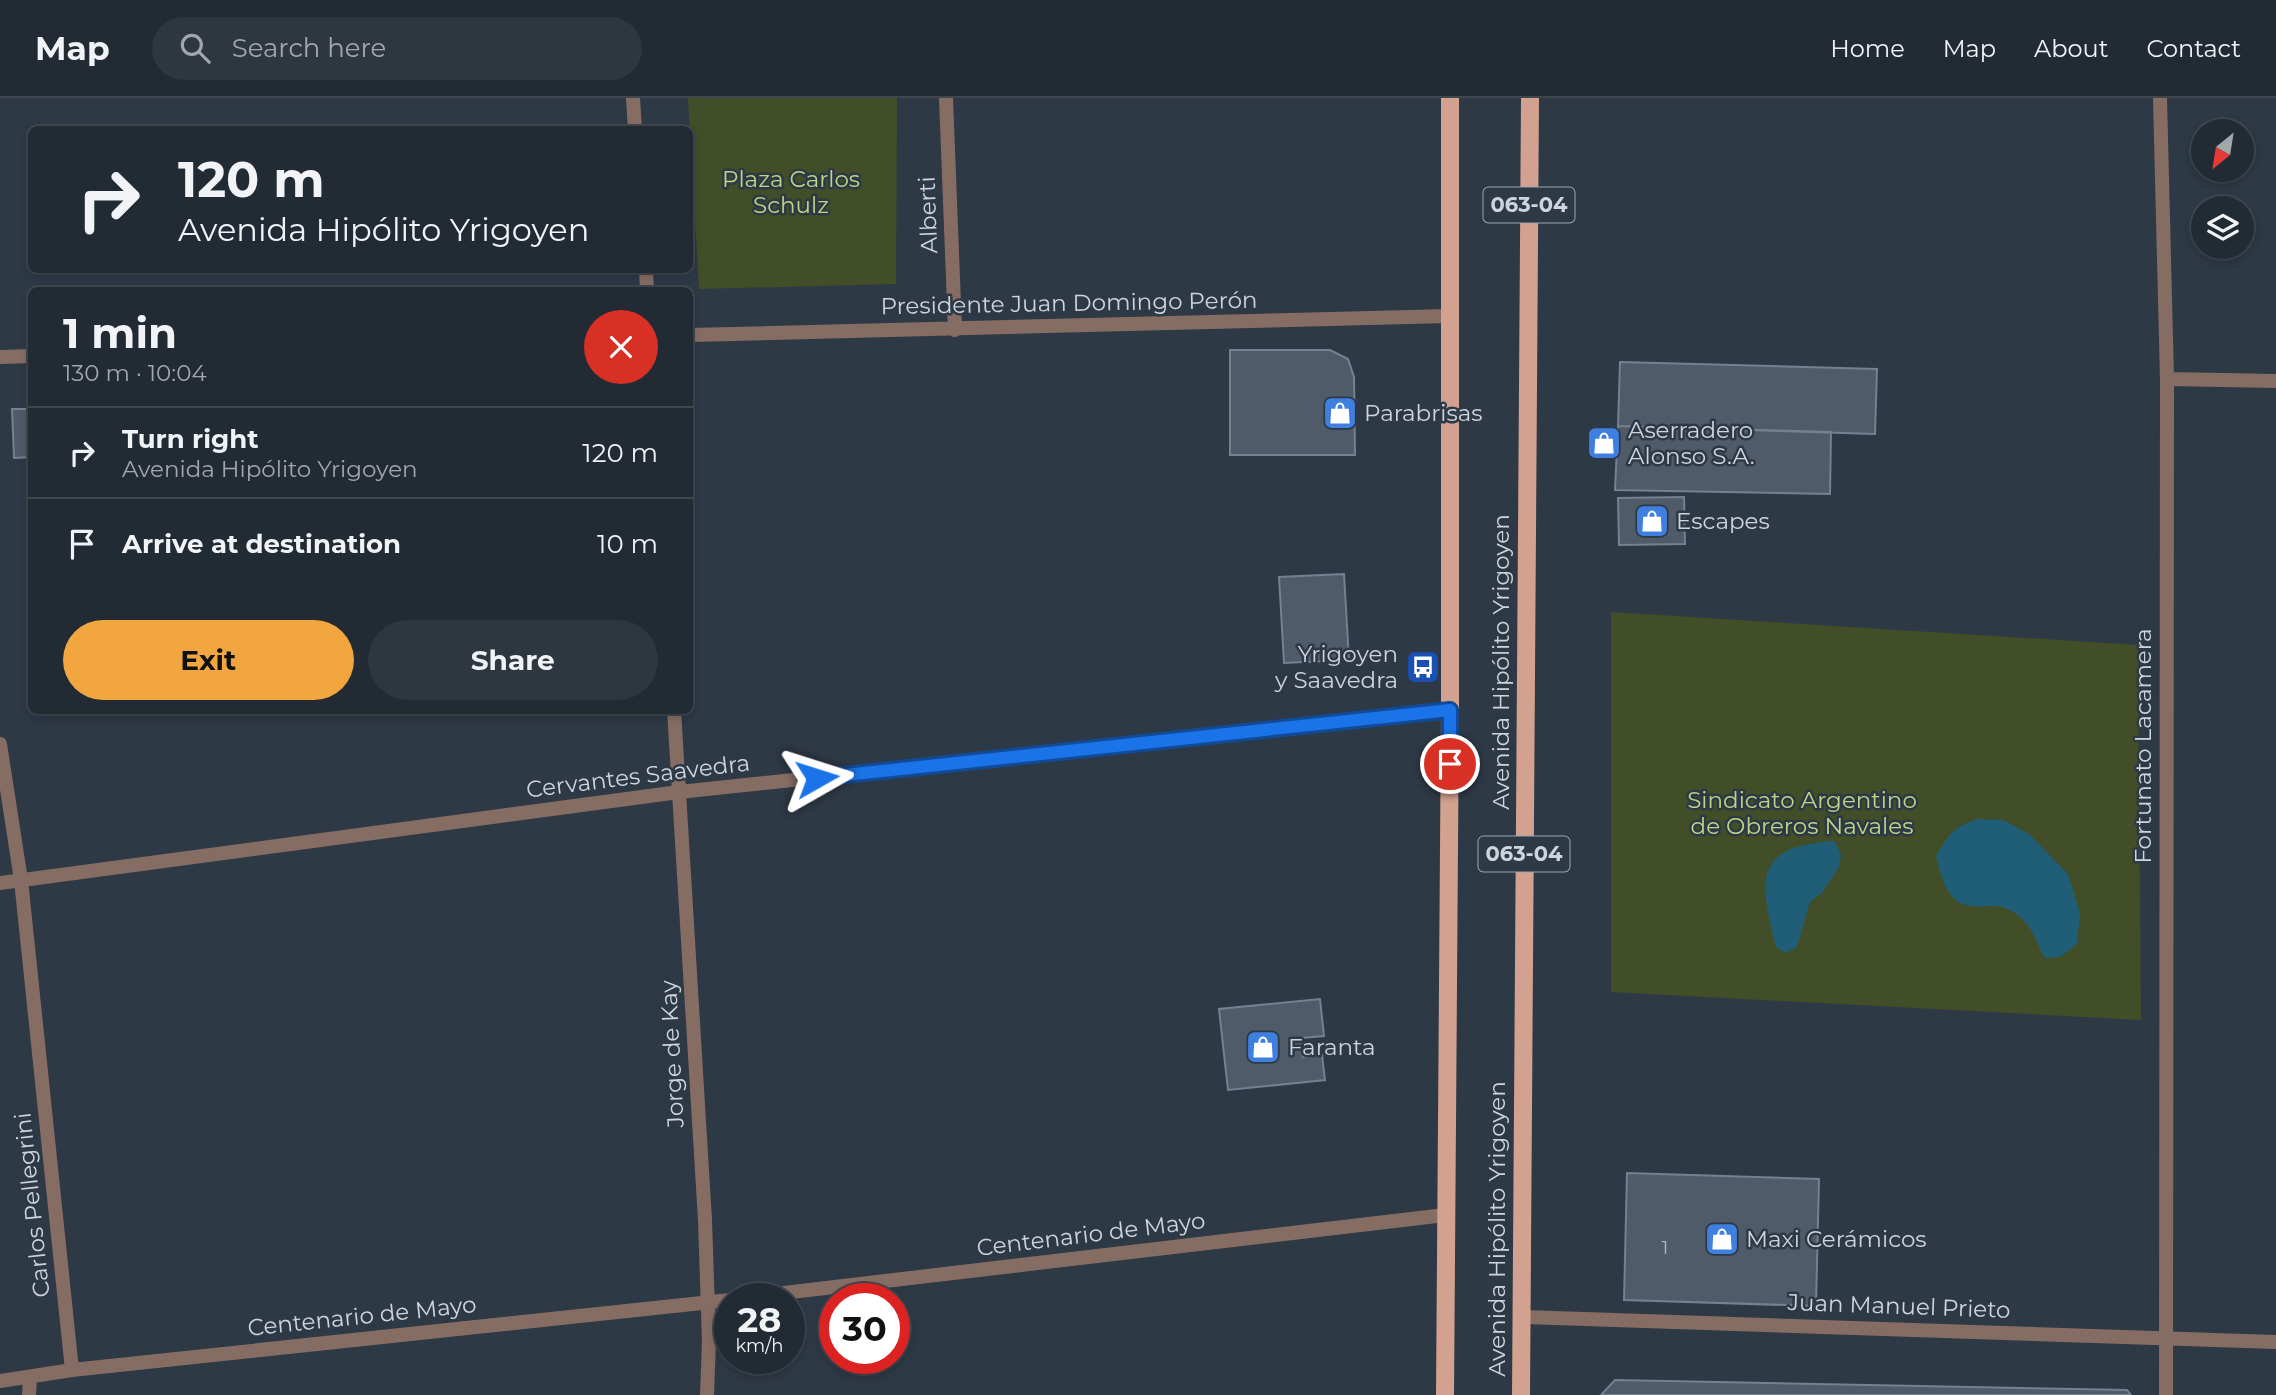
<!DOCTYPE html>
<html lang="en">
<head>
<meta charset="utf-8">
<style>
	body { margin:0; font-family:Montserrat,sans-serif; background:#2e3740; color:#f1f3f6; height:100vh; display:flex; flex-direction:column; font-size:26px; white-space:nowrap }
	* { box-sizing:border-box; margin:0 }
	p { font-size:23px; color:#a2a7ac }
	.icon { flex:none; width:38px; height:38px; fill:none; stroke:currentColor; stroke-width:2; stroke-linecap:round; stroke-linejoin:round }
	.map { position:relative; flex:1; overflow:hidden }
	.drawer { position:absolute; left:28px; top:189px; width:665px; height:427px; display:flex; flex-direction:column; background:#222b34; border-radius:10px; box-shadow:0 4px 10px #0003,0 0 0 2px #3f474f }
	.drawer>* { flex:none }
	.banner { position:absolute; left:28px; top:28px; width:665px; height:147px; border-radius:10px; box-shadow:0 4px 10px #0003,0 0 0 2px #3f474f; background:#222b34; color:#f1f3f6; overflow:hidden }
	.needle { width:46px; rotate:210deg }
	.controls { position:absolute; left:2191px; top:21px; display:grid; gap:14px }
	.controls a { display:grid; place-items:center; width:63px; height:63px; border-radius:50%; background:#222b34; box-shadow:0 4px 10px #0003,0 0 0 2px #3f474f; font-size:35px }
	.speed { position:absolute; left:714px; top:1185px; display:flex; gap:14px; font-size:35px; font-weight:700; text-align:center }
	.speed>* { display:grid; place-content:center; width:91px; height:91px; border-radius:50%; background:#222b34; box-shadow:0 4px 10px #0003,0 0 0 2px #3f474f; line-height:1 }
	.speed small { font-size:18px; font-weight:400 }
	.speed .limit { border:10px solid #d22; background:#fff; color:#111 }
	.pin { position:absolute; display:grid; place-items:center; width:60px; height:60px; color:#fff; margin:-30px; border:4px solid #fff; border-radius:50%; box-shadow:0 2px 7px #0007 }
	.me { position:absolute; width:77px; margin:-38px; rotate:84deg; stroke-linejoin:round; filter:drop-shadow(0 0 5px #0008) }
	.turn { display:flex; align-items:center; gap:24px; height:147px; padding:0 35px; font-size:32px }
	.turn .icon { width:91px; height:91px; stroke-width:2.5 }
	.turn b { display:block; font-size:49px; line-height:60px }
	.round { display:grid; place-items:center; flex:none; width:74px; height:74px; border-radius:37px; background:#2e3740 }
	.summary { display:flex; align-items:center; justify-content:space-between; height:119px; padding:0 35px }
	h1 { font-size:42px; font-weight:700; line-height:52px }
	.action { display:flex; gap:14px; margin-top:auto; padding:14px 35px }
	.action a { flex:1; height:80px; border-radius:42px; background:#f1a63f; color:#111; font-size:28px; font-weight:700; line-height:80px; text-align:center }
	.action a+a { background:#2e3740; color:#f1f3f6 }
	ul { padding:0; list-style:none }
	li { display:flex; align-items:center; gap:21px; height:91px; padding:0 35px; border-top:2px solid #3f474f }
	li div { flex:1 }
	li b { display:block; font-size:26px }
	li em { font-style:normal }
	header { display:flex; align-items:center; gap:42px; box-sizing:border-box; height:98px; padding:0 35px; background:#222b34; border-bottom:2px solid #3f474f }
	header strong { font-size:33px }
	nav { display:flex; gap:38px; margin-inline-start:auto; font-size:24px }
	.search { width:490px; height:63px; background:#2e3740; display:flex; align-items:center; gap:18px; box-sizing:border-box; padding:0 24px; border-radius:38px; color:#a2a7ac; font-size:26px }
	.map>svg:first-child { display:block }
	.green { fill:#424e27 }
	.water { fill:#205e78 }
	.building { fill:#4f5b69; stroke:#758190; stroke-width:2 }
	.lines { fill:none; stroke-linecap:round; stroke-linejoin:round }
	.minor { stroke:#866d64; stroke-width:14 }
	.primary { stroke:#d2a18f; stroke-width:18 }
	.route-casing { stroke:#114b97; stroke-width:18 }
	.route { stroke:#1a73e8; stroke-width:12 }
	.labels { text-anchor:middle; stroke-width:5; stroke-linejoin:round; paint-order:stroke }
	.number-label { font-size:19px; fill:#aeb6bf }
	.shield { fill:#2e3946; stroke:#9da6af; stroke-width:2 }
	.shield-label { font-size:21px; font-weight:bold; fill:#cdd4dc }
	.park-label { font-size:23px; fill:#bcd486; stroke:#2e3946 }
	.street-label { font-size:23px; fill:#cdd4dc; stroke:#2e3946 }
	.poi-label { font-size:23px; fill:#cdd4dc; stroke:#2e3946; text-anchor:start }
</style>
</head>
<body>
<header>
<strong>Map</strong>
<div class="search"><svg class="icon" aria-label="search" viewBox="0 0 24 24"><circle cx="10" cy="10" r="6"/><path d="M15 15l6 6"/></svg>Search here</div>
<nav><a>Home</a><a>Map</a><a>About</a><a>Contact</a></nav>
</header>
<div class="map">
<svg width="2276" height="1297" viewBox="0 0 2276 1297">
	<rect width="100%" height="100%" fill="#2e3946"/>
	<path class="green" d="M688 0H897L896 186 699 191Z
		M1611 514 2138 547 2141 922 1611 894Z"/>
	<path class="water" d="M1978 721 2003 722 2029 736 2068 776 2080 815 2077 846 2060 859 2045 860C2036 845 2033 829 2019 818 1996 801 1988 812 1966 807 1946 803 1940 774 1936 758 1949 736 1954 728 1978 721Z
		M1835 743 1841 757 1839 769 1822 795 1810 804 1797 849 1786 855 1776 849C1760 783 1751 748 1835 743Z"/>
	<path class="building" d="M1230 252H1330L1348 261 1354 279 1355 357H1230Z
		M1620 264 1877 271 1875 336 1618 328Z
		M12 311H32V359L14 360Z
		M1618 328 1831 334 1830 396 1615 392Z
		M1684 399 1685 446 1619 447 1618 400Z
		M1344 476 1349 562 1284 565 1279 479Z
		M1320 901 1324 938 1301 940 1303 959 1322 957 1325 982 1228 992 1219 911Z
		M1627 1075 1819 1081 1816 1208 1624 1202Z
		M1615 1282 2127 1292 2131 1297H1601Z"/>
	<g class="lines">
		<path class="minor" d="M633 0 635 32
			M946 0 955 232
			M2160 0 2167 281 2166 1297
			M646 172 647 192
			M690 237 1449 218
			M0 259 32 258
			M2167 281 2276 283
			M674 612 705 1122 709 1243 707 1297
			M0 646 21 782 72 1272
			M0 785 679 694 1450 613
			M741 1200 1445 1117
			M1521 1219 2276 1244
			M0 1283 72 1272 730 1202
			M29 1297 30 1280"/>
		<path class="primary" d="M1445 1297 1450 613V0
			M1521 1297 1530 0"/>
	</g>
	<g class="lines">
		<g class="route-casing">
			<path id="route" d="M817 680 1450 612V666"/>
		</g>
		<use href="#route" class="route"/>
	</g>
	<defs>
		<g id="shop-square" transform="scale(1.75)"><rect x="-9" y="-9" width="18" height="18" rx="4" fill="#3f7fe0" stroke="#2e3946"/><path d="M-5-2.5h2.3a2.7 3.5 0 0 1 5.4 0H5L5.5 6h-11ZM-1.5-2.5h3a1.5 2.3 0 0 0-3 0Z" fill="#fff"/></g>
		<g id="bus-square" transform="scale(1.75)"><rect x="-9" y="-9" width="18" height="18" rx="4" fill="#1a4fb4" stroke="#2e3946"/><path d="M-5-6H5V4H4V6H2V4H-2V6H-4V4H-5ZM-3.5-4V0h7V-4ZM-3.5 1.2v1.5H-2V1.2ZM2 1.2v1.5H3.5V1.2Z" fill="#fff"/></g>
	</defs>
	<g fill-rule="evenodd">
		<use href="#shop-square" x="1340" y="315"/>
		<use href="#shop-square" x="1604" y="345"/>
		<use href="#shop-square" x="1652" y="423"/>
		<use href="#bus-square" x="1423" y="569"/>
		<use href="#shop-square" x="1263" y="949"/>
		<use href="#shop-square" x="1722" y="1141"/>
	</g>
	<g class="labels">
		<g class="number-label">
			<text x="1665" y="1156">1</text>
		</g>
		<g class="shield">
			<rect x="1483.5" y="89.5" width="91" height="35" rx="5"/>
			<rect x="1478.5" y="738.5" width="91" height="35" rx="5"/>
		</g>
		<g class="shield-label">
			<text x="1529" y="114">063-04</text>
			<text x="1524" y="763">063-04</text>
		</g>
		<g class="park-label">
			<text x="791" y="89">Plaza Carlos<tspan x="791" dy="26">Schulz</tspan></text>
			<text x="1802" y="710">Sindicato Argentino<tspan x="1802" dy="26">de Obreros Navales</tspan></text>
		</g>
		<g class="street-label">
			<text transform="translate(928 117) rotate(-92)" y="8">Alberti</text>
			<text transform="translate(1069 205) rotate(-1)" y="8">Presidente Juan Domingo Perón</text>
			<text transform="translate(1501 564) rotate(-90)" y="8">Avenida Hipólito Yrigoyen</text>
			<text transform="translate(2143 648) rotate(-90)" y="8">Fortunato Lacamera</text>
			<text transform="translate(638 678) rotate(-7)" y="8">Cervantes Saavedra</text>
			<text transform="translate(672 956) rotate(-93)" y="8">Jorge de Kay</text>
			<text transform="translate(32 1107) rotate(-96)" y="8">Carlos Pellegrini</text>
			<text transform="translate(1497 1131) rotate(-90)" y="8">Avenida Hipólito Yrigoyen</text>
			<text transform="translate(1091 1136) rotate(-7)" y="8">Centenario de Mayo</text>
			<text transform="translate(1899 1208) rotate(2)" y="8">Juan Manuel Prieto</text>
			<text transform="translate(362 1218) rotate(-6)" y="8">Centenario de Mayo</text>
		</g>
		<g class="poi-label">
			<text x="1364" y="323">Parabrisas</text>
			<text x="1628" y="340">Aserradero<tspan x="1628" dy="26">Alonso S.A.</tspan></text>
			<text x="1676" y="431">Escapes</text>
			<text x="1398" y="564" text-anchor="end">Yrigoyen<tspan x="1398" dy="26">y Saavedra</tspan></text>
			<text x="1288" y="957">Faranta</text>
			<text x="1746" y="1149">Maxi Cerámicos</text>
		</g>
	</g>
</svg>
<div class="controls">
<a><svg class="needle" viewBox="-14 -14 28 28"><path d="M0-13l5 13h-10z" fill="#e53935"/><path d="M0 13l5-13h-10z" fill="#a2a7ac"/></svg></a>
<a><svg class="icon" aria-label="layers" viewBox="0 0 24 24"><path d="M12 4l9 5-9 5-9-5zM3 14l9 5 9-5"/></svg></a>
</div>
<div class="speed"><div>28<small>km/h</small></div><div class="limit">30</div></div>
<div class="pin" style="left:1450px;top:666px;background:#d93025"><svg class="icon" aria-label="arrive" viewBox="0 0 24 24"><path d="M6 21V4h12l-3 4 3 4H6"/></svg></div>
<svg class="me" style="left:817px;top:680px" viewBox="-20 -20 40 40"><path d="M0-17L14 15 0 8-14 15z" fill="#1a73e8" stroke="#fff" stroke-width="4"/></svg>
<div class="banner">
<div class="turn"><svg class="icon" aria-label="right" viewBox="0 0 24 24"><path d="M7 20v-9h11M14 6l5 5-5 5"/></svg><div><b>120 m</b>Avenida Hipólito Yrigoyen</div></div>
</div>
<section class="drawer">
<div class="summary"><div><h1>1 min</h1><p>130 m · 10:04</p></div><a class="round" style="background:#d93025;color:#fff"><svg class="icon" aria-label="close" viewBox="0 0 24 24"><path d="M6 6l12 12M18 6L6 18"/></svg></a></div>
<ul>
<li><svg class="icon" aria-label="right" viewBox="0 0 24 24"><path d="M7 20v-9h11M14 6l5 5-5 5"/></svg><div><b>Turn right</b><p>Avenida Hipólito Yrigoyen</p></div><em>120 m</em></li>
<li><svg class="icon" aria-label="arrive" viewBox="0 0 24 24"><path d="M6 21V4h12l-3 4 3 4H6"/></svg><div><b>Arrive at destination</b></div><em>10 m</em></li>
</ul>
<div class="action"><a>Exit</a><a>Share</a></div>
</section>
</div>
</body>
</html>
